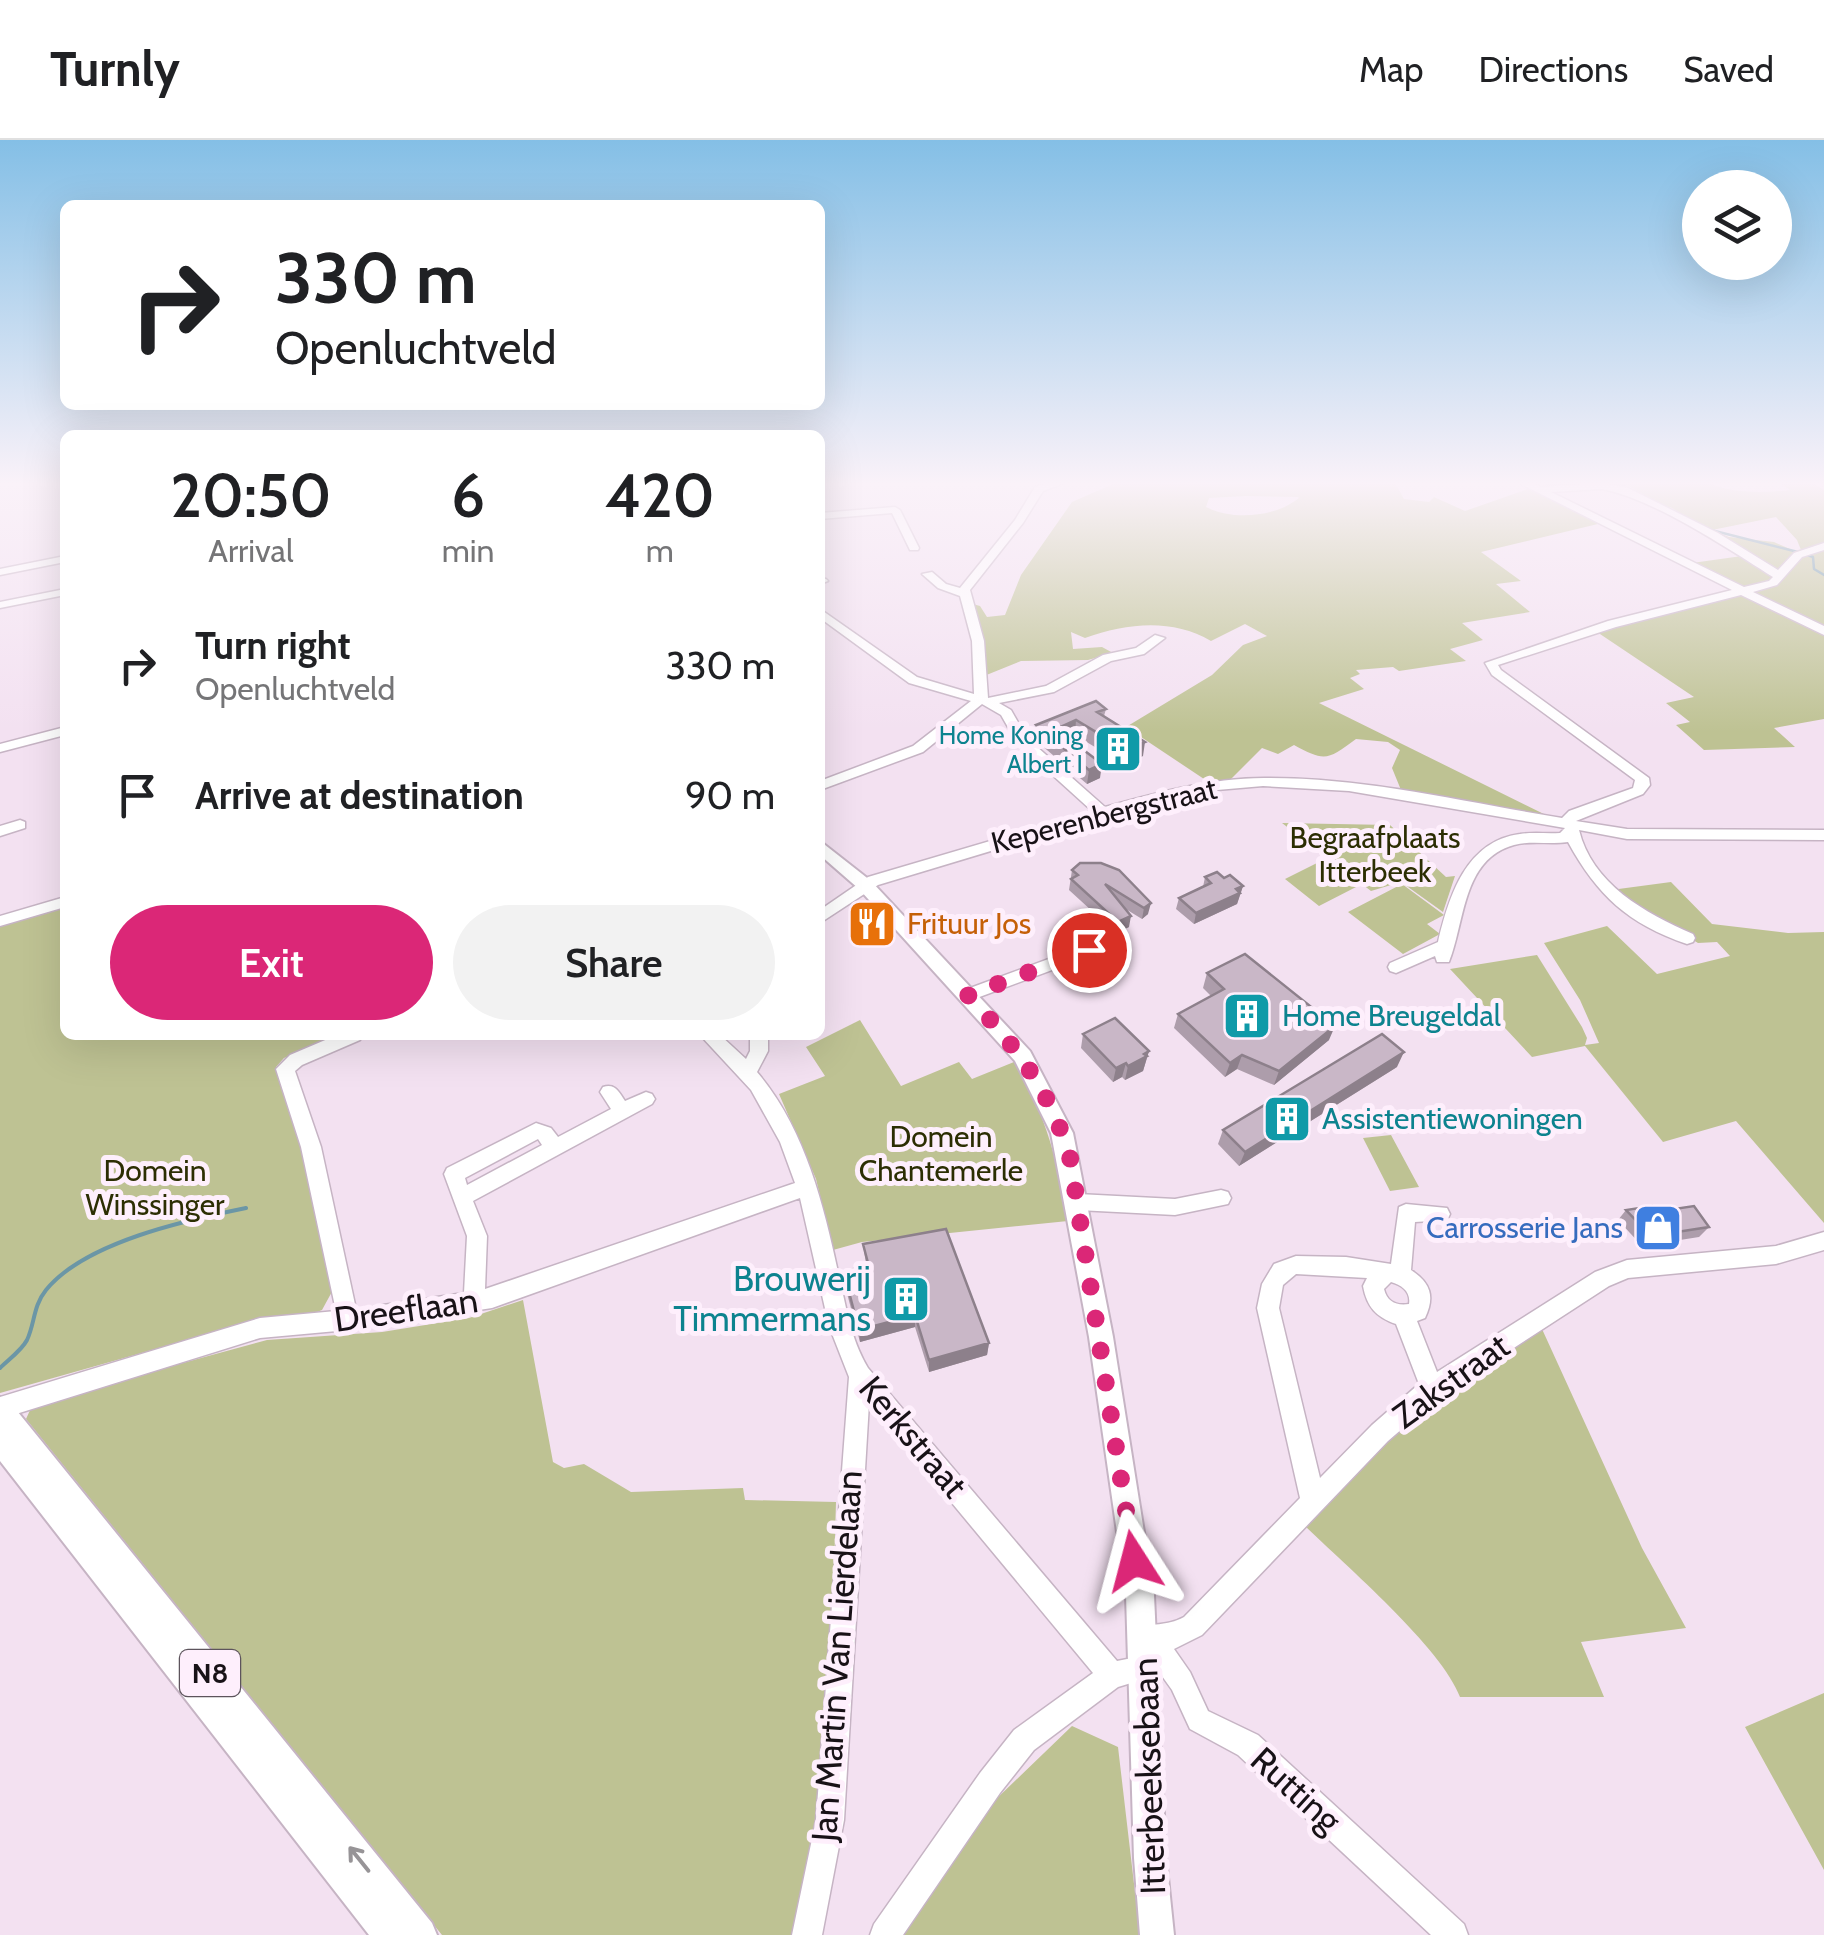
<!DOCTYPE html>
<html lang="en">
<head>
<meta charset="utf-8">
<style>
	body { margin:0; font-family:Cabin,sans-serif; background:#f2f2f2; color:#202124; height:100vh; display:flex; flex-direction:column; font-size:38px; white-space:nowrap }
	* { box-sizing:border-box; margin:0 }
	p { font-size:32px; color:#757577 }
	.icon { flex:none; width:55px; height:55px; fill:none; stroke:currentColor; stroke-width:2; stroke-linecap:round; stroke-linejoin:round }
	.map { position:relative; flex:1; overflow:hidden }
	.details { position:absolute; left:60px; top:290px; width:765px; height:610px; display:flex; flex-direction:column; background:#fff; border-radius:15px; box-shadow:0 10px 40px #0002 }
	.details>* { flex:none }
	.hud { position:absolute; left:60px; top:60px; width:765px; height:210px; border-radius:15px; box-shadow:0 10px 40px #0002; background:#fff; color:#202124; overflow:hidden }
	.buttons { position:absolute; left:1682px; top:30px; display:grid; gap:20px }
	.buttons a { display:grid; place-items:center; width:110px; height:110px; border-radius:50%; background:#fff; box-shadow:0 10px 40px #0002; font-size:50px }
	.pin { position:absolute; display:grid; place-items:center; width:85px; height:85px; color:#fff; margin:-42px; border:5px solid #fff; border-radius:50%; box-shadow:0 2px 10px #0007 }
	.me { position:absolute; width:110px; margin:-55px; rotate:351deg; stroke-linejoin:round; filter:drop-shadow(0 0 8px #0008) }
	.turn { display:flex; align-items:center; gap:35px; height:210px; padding:0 50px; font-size:45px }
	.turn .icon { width:130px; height:130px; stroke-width:2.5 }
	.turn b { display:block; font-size:70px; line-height:85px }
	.eta { display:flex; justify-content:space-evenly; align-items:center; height:170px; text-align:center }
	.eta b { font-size:60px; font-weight:600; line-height:70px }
	.primary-button { display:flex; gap:20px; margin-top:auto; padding:20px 50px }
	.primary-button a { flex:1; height:115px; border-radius:60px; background:#db2777; color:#fff; font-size:40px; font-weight:600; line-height:115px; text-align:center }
	.primary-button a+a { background:#f2f2f2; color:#202124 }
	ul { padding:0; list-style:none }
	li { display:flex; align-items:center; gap:30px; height:130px; padding:0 50px }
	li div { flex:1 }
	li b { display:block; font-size:38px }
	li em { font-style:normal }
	header { display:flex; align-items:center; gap:60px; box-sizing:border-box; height:140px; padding:0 50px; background:#fff; border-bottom:2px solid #e0e0e0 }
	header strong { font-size:48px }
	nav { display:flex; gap:55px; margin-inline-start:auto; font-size:35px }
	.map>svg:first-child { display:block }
	.green { fill:#bec293; fill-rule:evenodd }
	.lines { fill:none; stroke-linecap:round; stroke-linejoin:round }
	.stream-far1 { stroke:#6b96a6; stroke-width:2.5 }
	.stream { stroke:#6b96a6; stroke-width:4 }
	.minor-casing { stroke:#c6b4c4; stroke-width:3 }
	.major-casing { stroke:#c6b4c4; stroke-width:4 }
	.minor { fill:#fff; fill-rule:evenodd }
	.major { fill:#fff; fill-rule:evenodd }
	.wall { fill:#ad9dab }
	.shaded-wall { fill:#8d808b }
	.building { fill:#c9b7c7; stroke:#8d808b; stroke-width:2.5 }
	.oneway { stroke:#979497 }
	.route { stroke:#db2777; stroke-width:18; stroke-dasharray:0 32.4 }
	.labels { text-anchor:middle; stroke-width:10; stroke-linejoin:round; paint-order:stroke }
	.far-culture-label { font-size:25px; fill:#0d838f; stroke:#feeffc; text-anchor:end }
	.shield { fill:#feeffc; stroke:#5d545c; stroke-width:2.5 }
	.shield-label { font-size:28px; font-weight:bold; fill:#181217 }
	.street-label { font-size:30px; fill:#181217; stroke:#feeffc }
	.park-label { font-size:30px; fill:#2c2e03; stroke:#feeffc }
	.food-label { font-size:30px; fill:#c56008; stroke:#feeffc; text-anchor:start }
	.culture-label { font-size:30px; fill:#0d838f; stroke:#feeffc; text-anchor:start }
	.shop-label { font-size:30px; fill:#366cbe; stroke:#feeffc; text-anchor:end }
	.near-culture-label { font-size:35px; fill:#0d838f; stroke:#feeffc; text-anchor:end }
	.near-street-label { font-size:35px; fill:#181217; stroke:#feeffc }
</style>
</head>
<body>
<header>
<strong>Turnly</strong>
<nav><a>Map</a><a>Directions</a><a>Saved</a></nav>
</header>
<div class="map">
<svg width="1824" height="1795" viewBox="0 0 1824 1795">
	<rect width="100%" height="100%" fill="#f3e1f1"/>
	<path class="green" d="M1105 341H1394L1404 359 1429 362 1434 357 1465 371 1531 348 1602 383 1481 412 1521 441 1496 444 1530 472 1462 483 1483 500 1450 509 1466 521 1399 531 1393 527 1356 530 1360 534 1350 538 1364 549 1319 563 1552 678 1401 650 1392 628 1400 610 1388 602 1356 599C1328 620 1325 622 1294 605L1278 614 1262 608 1231 639 1210 643 1126 587 1212 535 1243 505 1267 496 1245 484 1211 501C1172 478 1127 483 1085 498L1071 492 1073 509 1102 507 1113 513 1088 520 1021 521 984 536 969 463 980 466 987 477 1005 475 1021 435 1072 362 1113 344ZM1246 356 1298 357 1299 358C1276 377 1233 381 1206 367L1209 358Z
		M1543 341H1706C1726 354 1766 353 1790 350L1777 341H1810L1824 350V404L1801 410 1797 400 1776 377 1712 390 1729 397 1774 402 1799 413 1824 408V488L1692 423 1742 416 1672 368C1653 364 1640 351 1623 343 1603 334 1566 348 1543 341Z
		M1740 454 1824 494V579L1774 588 1795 607 1704 610 1676 585 1690 582 1666 563 1694 557 1597 492Z
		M1282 683 1390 685 1446 737 1455 736 1443 772 1401 742 1371 751Z
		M1323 720 1358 746 1319 766 1285 739Z
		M1671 742 1712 784 1788 793 1824 792V1083L1736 981 1663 1002 1585 906 1532 917 1450 829 1537 815 1582 887 1587 898 1585 905 1599 903 1580 860 1544 803 1607 786 1657 834 1730 816 1717 802 1698 803 1611 750Z
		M1402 744 1444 775 1427 784 1440 794 1403 814 1348 772Z
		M65 764V895H344L284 918 276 927 304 996 334 1148 322 1170 317 1172 234 1187 0 1253V784Z
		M860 880 901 946 959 922 972 939 1014 922C1046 973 1058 1023 1068 1081L862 1102 833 1110 816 1039 779 954 825 936 806 907Z
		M1391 995 1419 1047 1390 1051 1363 998Z
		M523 1160 553 1322 564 1328 584 1324 631 1352 743 1348 745 1360 836 1362 829 1595 819 1690 797 1795H442L26 1279 31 1268 43 1261 267 1200 382 1192 469 1178Z
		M1542 1189 1642 1408 1686 1488 1581 1502 1604 1557H1460C1442 1508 1345 1425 1305 1386L1389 1298 1442 1254Z
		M1824 1553V1730L1745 1587Z
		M1072 1586 1118 1607 1140 1795H902L991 1664Z"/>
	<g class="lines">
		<path class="stream-far1" d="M1541 341 1557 346 1585 344
			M1604 344H1621L1637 353
			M1663 366 1685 378
			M1711 390 1798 412
			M1807 415 1813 417 1814 429 1824 435"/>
		<path class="stream" d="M0 1228C8 1220 22 1210 27 1200 35 1183 33 1166 46 1150 85 1102 187 1080 246 1068"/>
		<g class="minor-casing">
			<path id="minor" d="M1054 341H1069L1043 351 1023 383 970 450 984 501 988 558 1046 546 1103 515 1136 508 1155 495 1165 498 1144 514 1111 521 1054 552 999 563 1011 570 1027 598 1105 667C1156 653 1211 638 1264 638 1364 637 1464 662 1562 678L1569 671 1633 648 1635 640 1492 535 1485 523 1608 481 1732 450 1515 341H1528L1540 347 1602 343 1628 348 1718 393 1778 430 1794 413 1824 403V410L1802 417 1777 445 1753 452 1824 486V495L1741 455 1616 487 1498 525 1501 530 1649 638 1650 645 1643 654 1576 681 1627 689 1824 690V700L1627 699 1579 690C1592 744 1645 773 1693 794L1695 798 1693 802 1687 804C1628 784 1597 755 1568 702 1550 705 1532 700 1514 705 1462 719 1465 783 1449 822H1437L1435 816 1396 833 1390 831 1388 827 1390 823 1438 802C1449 756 1466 701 1520 694 1533 692 1547 694 1560 693L1565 688 1349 651 1263 646 1217 650 1137 667 878 745 820 783V770L868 737 1092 671 1017 603 1001 575 982 564 923 612 820 650V641L913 606 971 561 909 543 820 478V469L917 537 974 554 972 501 960 456 938 448 922 434 932 432 946 444 960 448 1015 380 1035 347ZM1602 349C1654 359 1727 408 1773 437L1769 441 1744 447 1551 352Z
				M895 367 900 370 919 408 918 410H910L892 373 820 379V373Z
				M65 416V422L0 435V429Z
				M820 438 826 439 828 441 820 444Z
				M65 449V455L0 468V462Z
				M65 587V595L0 612V604Z
				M20 680 25 682V688L0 696V686Z
				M65 757V767L0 786V776Z
				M1089 804 1097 810 1095 814 974 859H962L960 855 962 851Z
				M337 895H363L360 900 302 925 295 931 321 1007 356 1169 464 1153 467 1096 444 1034 447 1028 536 983 551 988 558 997 611 969 600 952 603 947C615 943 619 952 625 961L646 952 652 954 655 959 652 964 473 1061 487 1096 485 1149 795 1043 780 1002 751 950 700 895H720L746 919 750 911V895H768V911L757 932C804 987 823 1062 838 1132 846 1165 850 1198 868 1228L1117 1521 1147 1515 1135 1507 1131 1498 1135 1489C1152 1482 1166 1487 1184 1477L1300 1358 1257 1168 1262 1144 1274 1124 1296 1116 1346 1117 1391 1124 1399 1067 1406 1064 1447 1068 1450 1074 1447 1080 1415 1082 1411 1130C1431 1143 1435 1157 1425 1178L1417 1181 1437 1232 1595 1132 1627 1120 1776 1106 1824 1092V1110L1776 1124 1628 1138 1609 1146 1440 1256 1388 1301 1202 1495 1174 1509 1190 1532 1208 1571 1258 1595 1464 1784 1468 1795H1431L1238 1615 1190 1589 1172 1550 1157 1529 1154 1536 1118 1547 1034 1610 1000 1653 903 1795H870L874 1784 980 1633 1014 1590 1093 1533 869 1263 844 1680 822 1795H792L816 1680 849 1237 829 1186 800 1058 492 1168 348 1190 260 1198 0 1279V1257L260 1178 336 1171 301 1007 276 929 290 915ZM538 999 542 1005 467 1045 465 1038ZM1296 1134 1367 1138 1363 1146C1367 1167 1376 1177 1396 1184L1419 1244 1372 1285 1320 1338 1279 1168 1283 1145ZM1391 1142C1402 1145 1411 1152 1409 1164 1397 1166 1387 1162 1384 1149Z
				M1221 1050 1228 1052 1231 1058 1228 1064 1175 1075 1078 1070 1071 1068 1068 1062 1071 1056 1078 1054 1175 1059Z"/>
		</g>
		<g class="major-casing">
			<path id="major" d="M820 701 871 741 1030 911 1073 993 1113 1197 1154 1455 1166 1718 1174 1795H1140L1134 1718 1126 1455 1089 1197 1051 993 1015 921 859 749 820 715Z
				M0 1257 9 1261 432 1783 437 1795H369L0 1321Z"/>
		</g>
		<use href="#minor" class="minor"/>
		<use href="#major" class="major"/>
	</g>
	<path class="wall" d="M1106 569 1104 576 1143 616 1123 624 1075 595 1067 598 1100 638 1087 644 1034 599 1036 585Z
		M1072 730H1119L1148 774 1142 779 1124 768 1129 787 1116 793 1069 750Z
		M1205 737 1224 738 1243 746 1237 764 1194 784 1176 769 1179 758 1203 747Z
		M1207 833 1329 900 1274 945 1237 929 1225 937 1174 888 1178 874 1211 856 1203 848Z
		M1083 894 1149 911 1143 931 1125 940 1122 937 1113 942 1081 908Z
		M1397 927 1239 1026 1218 1004 1223 990Z
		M1626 1070 1655 1072 1709 1087 1699 1097 1642 1106 1618 1080Z
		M863 1104 989 1203 987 1215 929 1232 915 1187 860 1202 845 1146 844 1133 866 1124Z"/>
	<path class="shaded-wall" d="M1076 580 1075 595 1056 602V589Z
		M1145 602 1143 616 1123 624 1126 610Z
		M1102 624 1100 638 1087 644 1089 630Z
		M1243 746 1237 764 1194 784 1196 773Z
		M1151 763 1148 774 1142 779 1144 768Z
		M1131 776 1129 787 1116 793 1118 782Z
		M1335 886 1329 900 1274 945 1279 931Z
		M1149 911 1143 931 1125 940 1128 926Z
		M1404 912 1397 927 1239 1026 1245 1012Z
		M1242 915 1237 929 1225 937 1230 923Z
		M1126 923 1122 937 1113 942 1116 928Z
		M915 1175V1187L860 1202 859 1190Z
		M989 1203 987 1215 929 1232V1220Z"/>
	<path class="building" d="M1096 561 1106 569 1097 572 1145 602 1126 610 1076 580 1056 589 1102 624 1089 630 1036 585Z
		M1080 723H1101L1119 730 1151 763 1144 768 1105 744 1131 776 1118 782 1071 739 1078 735 1072 730Z
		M1217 732 1224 738 1230 735 1243 746 1236 749 1240 753 1196 773 1179 758 1211 743 1205 737Z
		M1245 814 1335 886 1279 931 1242 915 1230 923 1178 874 1224 849 1207 833Z
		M1115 878 1149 911 1144 914 1147 916 1128 926 1126 923 1116 928 1083 894Z
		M1382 894 1404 912 1245 1012 1223 990Z
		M1652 1066 1655 1072 1694 1066 1709 1087 1651 1096 1626 1070Z
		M946 1089 989 1203 929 1220 915 1175 859 1190 844 1133 868 1123 863 1104Z"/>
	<defs><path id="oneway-shaft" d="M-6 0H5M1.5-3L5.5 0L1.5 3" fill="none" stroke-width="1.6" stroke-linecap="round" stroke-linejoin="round" transform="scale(2.5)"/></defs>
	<use class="oneway" href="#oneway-shaft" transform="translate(359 1719) rotate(-129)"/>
	<linearGradient id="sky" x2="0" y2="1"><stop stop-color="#84bfe6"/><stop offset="0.58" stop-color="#faf2f9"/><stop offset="1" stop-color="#faf2f9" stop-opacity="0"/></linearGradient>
	<rect width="1824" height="592" fill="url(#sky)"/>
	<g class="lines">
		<path class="route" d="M1089 810 968 855C1016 907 1049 948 1070 1017L1134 1421"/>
	</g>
	<defs>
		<g id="building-square" transform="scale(2.5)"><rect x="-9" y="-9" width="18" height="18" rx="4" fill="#0f9aa8" stroke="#feeffc"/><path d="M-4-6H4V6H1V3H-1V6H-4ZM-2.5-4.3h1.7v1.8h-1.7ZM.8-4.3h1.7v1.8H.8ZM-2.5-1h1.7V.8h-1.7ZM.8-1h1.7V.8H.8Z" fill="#fff"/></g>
		<g id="restaurant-square" transform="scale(2.5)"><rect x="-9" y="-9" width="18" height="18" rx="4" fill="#e8710a" stroke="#feeffc"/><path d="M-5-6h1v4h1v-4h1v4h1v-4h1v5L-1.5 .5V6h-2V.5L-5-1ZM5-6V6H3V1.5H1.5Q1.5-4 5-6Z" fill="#fff"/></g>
		<g id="shop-square" transform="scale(2.5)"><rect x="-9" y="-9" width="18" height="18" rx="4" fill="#3f7fe0" stroke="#feeffc"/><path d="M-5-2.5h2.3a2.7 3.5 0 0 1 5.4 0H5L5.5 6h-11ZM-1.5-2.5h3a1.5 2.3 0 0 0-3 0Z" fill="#fff"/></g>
	</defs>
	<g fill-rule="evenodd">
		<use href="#building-square" x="1118" y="609"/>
		<use href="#restaurant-square" x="872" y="784"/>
		<use href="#building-square" x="1247" y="876"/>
		<use href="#building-square" x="1287" y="979"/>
		<use href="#shop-square" x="1658" y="1088"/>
		<use href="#building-square" x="906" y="1159"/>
	</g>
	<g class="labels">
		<g class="far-culture-label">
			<text x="1083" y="604">Home Koning<tspan x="1083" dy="29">Albert I</tspan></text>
		</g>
		<rect class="shield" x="180" y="1510" width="60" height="46" rx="8"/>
		<g class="shield-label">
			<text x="210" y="1543">N8</text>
		</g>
		<g class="street-label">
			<text transform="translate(1104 676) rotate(-14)" y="10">Keperenbergstraat</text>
		</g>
		<g class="park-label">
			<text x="1375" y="708">Begraafplaats<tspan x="1375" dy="34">Itterbeek</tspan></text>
			<text x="941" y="1007">Domein<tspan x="941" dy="34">Chantemerle</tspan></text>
			<text x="155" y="1041">Domein<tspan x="155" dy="34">Winssinger</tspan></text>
		</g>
		<g class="food-label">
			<text x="907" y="794">Frituur Jos</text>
		</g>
		<g class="culture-label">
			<text x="1282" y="886">Home Breugeldal</text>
			<text x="1322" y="989">Assistentiewoningen</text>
		</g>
		<g class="shop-label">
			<text x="1623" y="1098">Carrosserie Jans</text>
		</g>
		<g class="near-culture-label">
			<text x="871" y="1151">Brouwerij<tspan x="871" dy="40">Timmermans</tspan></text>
		</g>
		<g class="near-street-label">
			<text transform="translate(406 1170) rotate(-8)" y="12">Dreeflaan</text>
			<text transform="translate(1451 1241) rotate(-36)" y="12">Zakstraat</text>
			<text transform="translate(913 1297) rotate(50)" y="12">Kerkstraat</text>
			<text transform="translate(837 1516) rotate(-86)" y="12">Jan Martin Van Lierdelaan</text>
			<text transform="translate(1149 1636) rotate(-92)" y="12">Itterbeeksebaan</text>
			<text transform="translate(1296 1650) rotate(42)" y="12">Rutting</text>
		</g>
	</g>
</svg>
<div class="buttons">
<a><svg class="icon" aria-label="layers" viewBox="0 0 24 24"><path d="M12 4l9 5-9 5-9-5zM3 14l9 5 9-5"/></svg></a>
</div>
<div class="pin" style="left:1089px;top:810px;background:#d93025"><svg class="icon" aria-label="arrive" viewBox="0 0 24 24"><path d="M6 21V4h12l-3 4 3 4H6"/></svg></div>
<svg class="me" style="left:1134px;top:1421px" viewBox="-20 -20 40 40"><path d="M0-17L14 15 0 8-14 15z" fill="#db2777" stroke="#fff" stroke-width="4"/></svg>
<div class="hud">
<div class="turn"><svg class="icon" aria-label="right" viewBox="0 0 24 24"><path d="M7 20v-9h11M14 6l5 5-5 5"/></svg><div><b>330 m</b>Openluchtveld</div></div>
</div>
<section class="details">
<div class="eta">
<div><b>20:50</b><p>Arrival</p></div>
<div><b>6</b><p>min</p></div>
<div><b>420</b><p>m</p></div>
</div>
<ul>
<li><svg class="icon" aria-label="right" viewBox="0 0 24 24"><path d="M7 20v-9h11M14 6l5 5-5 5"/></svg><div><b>Turn right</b><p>Openluchtveld</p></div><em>330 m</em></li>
<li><svg class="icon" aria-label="arrive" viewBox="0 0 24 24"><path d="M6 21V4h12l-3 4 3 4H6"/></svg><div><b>Arrive at destination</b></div><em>90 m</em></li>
</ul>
<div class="primary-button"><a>Exit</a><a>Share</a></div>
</section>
</div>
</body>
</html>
